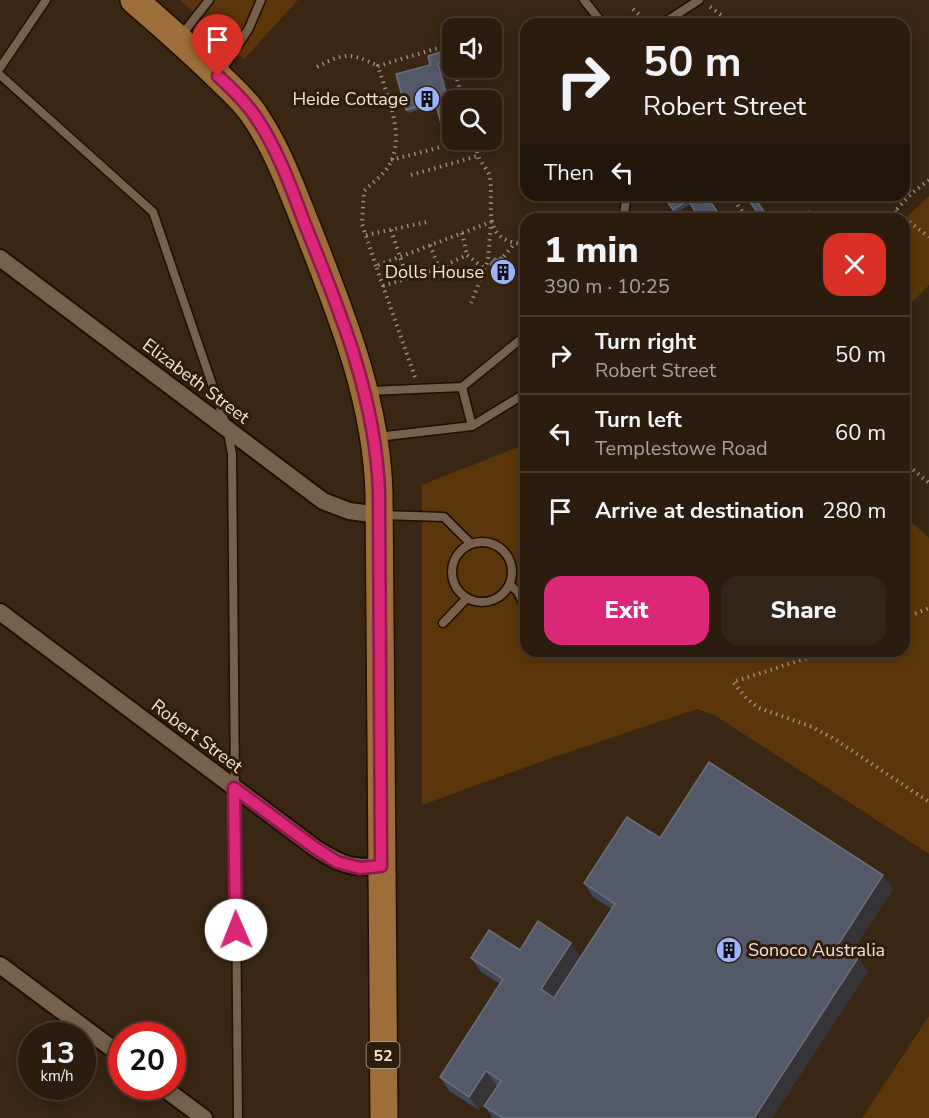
<!DOCTYPE html>
<html lang="en">
<head>
<meta charset="utf-8">
<style>
	body { margin:0; font-family:"Nunito Sans",sans-serif; background:#332517; color:#f1f3f6; height:100vh; display:flex; flex-direction:column; font-size:22px; white-space:nowrap }
	* { box-sizing:border-box; margin:0 }
	p { font-size:20px; color:#a6a19e }
	.icon { flex:none; width:33px; height:33px; fill:none; stroke:currentColor; stroke-width:2; stroke-linecap:round; stroke-linejoin:round }
	.map { position:relative; flex:1; overflow:hidden }
	.panel { position:absolute; left:520px; top:213px; width:390px; height:444px; display:flex; flex-direction:column; background:#2b1c0e; border-radius:18px; box-shadow:0 3px 15px #0003,0 0 0 2px #473a2e }
	.panel>* { flex:none }
	.guide { position:absolute; left:520px; top:18px; width:390px; height:183px; border-radius:18px; box-shadow:0 3px 15px #0003,0 0 0 2px #473a2e; background:#2b1c0e; color:#f1f3f6; overflow:hidden }
	.fabs { position:absolute; left:442px; top:18px; display:grid; gap:12px }
	.fabs a { display:grid; place-items:center; width:60px; height:60px; border-radius:12px; background:#2b1c0e; box-shadow:0 3px 15px #0003,0 0 0 2px #473a2e; font-size:30px }
	.speed { position:absolute; left:18px; top:1022px; display:flex; gap:12px; font-size:30px; font-weight:700; text-align:center }
	.speed>* { display:grid; place-content:center; width:78px; height:78px; border-radius:50%; background:#2b1c0e; box-shadow:0 3px 15px #0003,0 0 0 2px #473a2e; line-height:1 }
	.speed small { font-size:15px; font-weight:400 }
	.speed .limit { border:9px solid #d22; background:#fff; color:#111 }
	.pin { position:absolute; display:grid; place-items:center; width:51px; height:51px; color:#fff; margin:-62px -26px; border-radius:50% 50% 50% 0; rotate:-45deg; box-shadow:0 0 6px #0007 }
	.pin .icon { rotate:45deg }
	.me { position:absolute; width:66px; margin:-33px; rotate:359deg; stroke-linejoin:round; filter:drop-shadow(0 0 4px #0008) }
	.turn { display:flex; align-items:center; gap:21px; height:126px; padding:0 24px; font-size:27px }
	.turn .icon { width:78px; height:78px; stroke-width:2.5 }
	.turn b { display:block; font-size:42px; line-height:51px }
	.then { display:flex; align-items:center; height:57px; padding:0 24px; background:#0003; gap:12px; font-size:22px }
	.round { display:grid; place-items:center; flex:none; width:63px; height:63px; border-radius:18px; background:#332517 }
	.headline { display:flex; align-items:center; justify-content:space-between; height:102px; padding:0 24px }
	h1 { font-size:36px; font-weight:800; line-height:45px }
	.cta { display:flex; gap:12px; margin-top:auto; padding:12px 24px }
	.cta a { flex:1; height:69px; border-radius:18px; background:#db2777; color:#fff; font-size:24px; font-weight:800; line-height:69px; text-align:center }
	.cta a+a { background:#332517; color:#f1f3f6 }
	ul { padding:0; list-style:none }
	li { display:flex; align-items:center; gap:18px; height:78px; padding:0 24px; border-top:2px solid #473a2e }
	li div { flex:1 }
	li b { display:block; font-size:22px }
	li em { font-style:normal }
	.map>svg:first-child { display:block }
	.green { fill:#5b360a }
	.lines { fill:none; stroke-linecap:round; stroke-linejoin:round }
	.lane-casing { stroke:#200e00; stroke-width:11 }
	.street-casing { stroke:#200e00; stroke-width:20 }
	.primary-casing { stroke:#200e00; stroke-width:30 }
	.path { stroke:#9c8d7e; stroke-width:4; stroke-dasharray:1.5 4.5; stroke-linecap:butt }
	.lane { stroke:#77614d; stroke-width:8 }
	.street { stroke:#77614d; stroke-width:16 }
	.primary { stroke:#9d6d3a; stroke-width:27 }
	.wall { fill:#41485c }
	.shaded-wall { fill:#363339 }
	.building { fill:#54596a; stroke:#6d6f7b; stroke-width:1.5 }
	.route-casing { stroke:#8e194d; stroke-width:15 }
	.route { stroke:#db2777; stroke-width:10 }
	.labels { text-anchor:middle; stroke-width:6; stroke-linejoin:round; paint-order:stroke }
	.shield { fill:#2f1c09; stroke:#b7a99b; stroke-width:1.5 }
	.shield-label { font-size:16px; font-weight:bold; fill:#f1e5d9 }
	.poi-label { font-size:18px; fill:#f1e5d9; stroke:#2f1c09; text-anchor:end }
	.street-label { font-size:18px; fill:#f1e5d9; stroke:#2f1c09 }
</style>
</head>
<body>
<div class="map">
<svg width="929" height="1118" viewBox="0 0 929 1118">
	<rect width="100%" height="100%" fill="#392613"/>
	<path class="green" d="M180 0H298L244 59Z
		M929 196V285L911 303 905 296V219Z
		M526 444V651H904L905 516 929 538V854L714 715 697 709 551 758 422 805V485Z
		M929 1016V1118H862Z"/>
	<g class="lines">
		<g class="lane-casing">
			<path id="lane" d="M584 0 603 24
				M662 24 699 0
				M181 36 209 0
				M0 68 46 0
				M220 73 249 28 261 0
				M0 75 153 212 227 428 232 454 238 1118
				M623 219 627 195
				M462 387 472 426
				M369 391 462 387 526 335
				M377 437 472 426 526 393
				M382 515 444 517 471 544
				M452 572a30 30 0 1 1 60 0a30 30 0 1 1-60 0Z
				M510 585 518 592 526 610
				M443 623 467 598"/>
		</g>
		<g class="street-casing">
			<path id="street" d="M0 258 323 501 349 511 379 515
				M0 612 315 848C340 864 351 869 381 866
				M0 965 122 1056
				M161 1086 204 1118"/>
		</g>
		<g class="primary-casing">
			<path id="primary" d="M134 0C162 24 189 48 215 73 229 87 245 100 255 116 278 150 292 190 307 227 341 314 376 398 379 493L384 1118"/>
		</g>
		<path class="path" d="M710 7 734 24
			M633 9 649 23
			M317 67C344 53 350 52 378 66
			M454 68 460 90
			M448 93 460 90 463 100
			M474 140C475 145 477 152 479 158 482 164 489 171 490 178 494 209 480 242 526 244
			M391 160 468 140
			M411 175 478 156
			M904 188 913 193
			M731 195 743 213
			M895 211 929 237
			M735 219 743 213 747 219
			M890 219C900 203 914 191 929 180
			M391 230 407 278
			M462 233 467 255
			M366 235 427 222
			M430 245 439 268
			M500 261 514 244
			M376 266 362 224 364 191C371 184 382 176 388 167 407 137 387 97 378 66L448 45 453 62
			M383 286 439 268 467 255 485 269
			M415 377 376 266 491 222 488 260 471 303
			M904 462 929 483
			M904 618 929 608
			M829 651 733 682 747 699 759 708 812 727 836 740 929 802"/>
		<use href="#lane" class="lane"/>
		<use href="#street" class="street"/>
		<use href="#primary" class="primary"/>
	</g>
	<path class="wall" d="M447 55 450 65 441 67 450 101 453 100V133L446 135 443 131 436 105 408 113 406 110 430 65Z
		M663 195H706L721 218 719 219H700L690 204 675 214Z
		M660 838 893 889 851 953 858 958 868 971 772 1118H493L484 1106 497 1086 496 1085 479 1110 449 1091 440 1077 500 984 481 972 471 958 520 950 580 956 554 998 612 909 593 897 584 883Z"/>
	<path class="shaded-wall" d="M438 63 441 67 451 105 448 102Z
		M509 264 511 268 504 277 501 273Z
		M883 875 893 889 848 958 838 945Z
		M571 943 580 956 550 1003 541 989Z
		M858 958 868 971 772 1118H754Z
		M486 1071 496 1085 479 1110 469 1097Z"/>
	<path class="building" d="M722 18 726 24H713Z
		M708 19 712 24H699Z
		M444 51 447 61 438 63 448 102 458 99V100H453V129L443 131 435 101 406 110 396 74 430 65 428 56Z
		M663 195H706L719 214 711 219H700L688 200 673 210Z
		M745 195H753L769 219H762Z
		M809 211 814 219H798Z
		M501 257 509 264 501 273 490 264 495 258 498 260Z
		M709 762 883 875 838 945 858 958 754 1118H503L484 1106 501 1081 486 1071 469 1097 440 1077 503 979 471 958 489 930 520 950 538 921 571 943 541 989 554 998 615 904 584 883 627 817 660 838Z"/>
	<g class="lines">
		<g class="route-casing">
			<path id="route" d="M218 76C231 88 245 101 255 116 278 149 292 190 306 227 341 313 376 399 379 493L381 866 360 868 337 862 315 848 234 788 236 930"/>
		</g>
		<use href="#route" class="route"/>
	</g>
	<defs>
		<g id="building-disc" transform="scale(1.35)"><circle r="9.5" fill="#9ab5fd" stroke="#2f1c09"/><path d="M-4-6H4V6H1V3H-1V6H-4ZM-2.5-4.3h1.7v1.8h-1.7ZM.8-4.3h1.7v1.8H.8ZM-2.5-1h1.7V.8h-1.7ZM.8-1h1.7V.8H.8Z" fill="#111"/></g>
	</defs>
	<g fill-rule="evenodd">
		<use href="#building-disc" x="427" y="99"/>
		<use href="#building-disc" x="503" y="272"/>
		<use href="#building-disc" x="729" y="950"/>
	</g>
	<g class="labels">
		<rect class="shield" x="366.5" y="1042" width="33" height="26" rx="4.5"/>
		<g class="shield-label">
			<text x="383" y="1061">52</text>
		</g>
		<g class="poi-label">
			<text x="408" y="105">Heide Cottage</text>
			<text x="484" y="278">Dolls House</text>
			<text x="748" y="956" text-anchor="start">Sonoco Australia</text>
		</g>
		<g class="street-label">
			<text transform="translate(196 381) rotate(37)" y="6">Elizabeth Street</text>
			<text transform="translate(197 736) rotate(37)" y="6">Robert Street</text>
		</g>
	</g>
</svg>
<div class="fabs">
<a><svg class="icon" aria-label="sound" viewBox="0 0 24 24"><path d="M4 9h4l5-4v14l-5-4H4zM17 9q2 3 0 6"/></svg></a>
<a><svg class="icon" aria-label="search" viewBox="0 0 24 24"><circle cx="10" cy="10" r="6"/><path d="M15 15l6 6"/></svg></a>
</div>
<div class="speed"><div>13<small>km/h</small></div><div class="limit">20</div></div>
<div class="pin" style="left:218px;top:76px;background:#d93025"><svg class="icon" aria-label="arrive" viewBox="0 0 24 24"><path d="M6 21V4h12l-3 4 3 4H6"/></svg></div>
<svg class="me" style="left:236px;top:930px" viewBox="-20 -20 40 40"><circle r="19" fill="#fff"/><path d="M0-13L10 11 0 6-10 11z" fill="#db2777"/></svg>
<div class="guide">
<div class="turn"><svg class="icon" aria-label="right" viewBox="0 0 24 24"><path d="M7 20v-9h11M14 6l5 5-5 5"/></svg><div><b>50 m</b>Robert Street</div></div>
<div class="then">Then<svg class="icon" aria-label="left" viewBox="0 0 24 24"><path d="M17 20v-9H6M10 6l-5 5 5 5"/></svg></div>
</div>
<section class="panel">
<div class="headline"><div><h1>1 min</h1><p>390 m · 10:25</p></div><a class="round" style="background:#d93025;color:#fff"><svg class="icon" aria-label="close" viewBox="0 0 24 24"><path d="M6 6l12 12M18 6L6 18"/></svg></a></div>
<ul>
<li><svg class="icon" aria-label="right" viewBox="0 0 24 24"><path d="M7 20v-9h11M14 6l5 5-5 5"/></svg><div><b>Turn right</b><p>Robert Street</p></div><em>50 m</em></li>
<li><svg class="icon" aria-label="left" viewBox="0 0 24 24"><path d="M17 20v-9H6M10 6l-5 5 5 5"/></svg><div><b>Turn left</b><p>Templestowe Road</p></div><em>60 m</em></li>
<li><svg class="icon" aria-label="arrive" viewBox="0 0 24 24"><path d="M6 21V4h12l-3 4 3 4H6"/></svg><div><b>Arrive at destination</b></div><em>280 m</em></li>
</ul>
<div class="cta"><a>Exit</a><a>Share</a></div>
</section>
</div>
</body>
</html>
